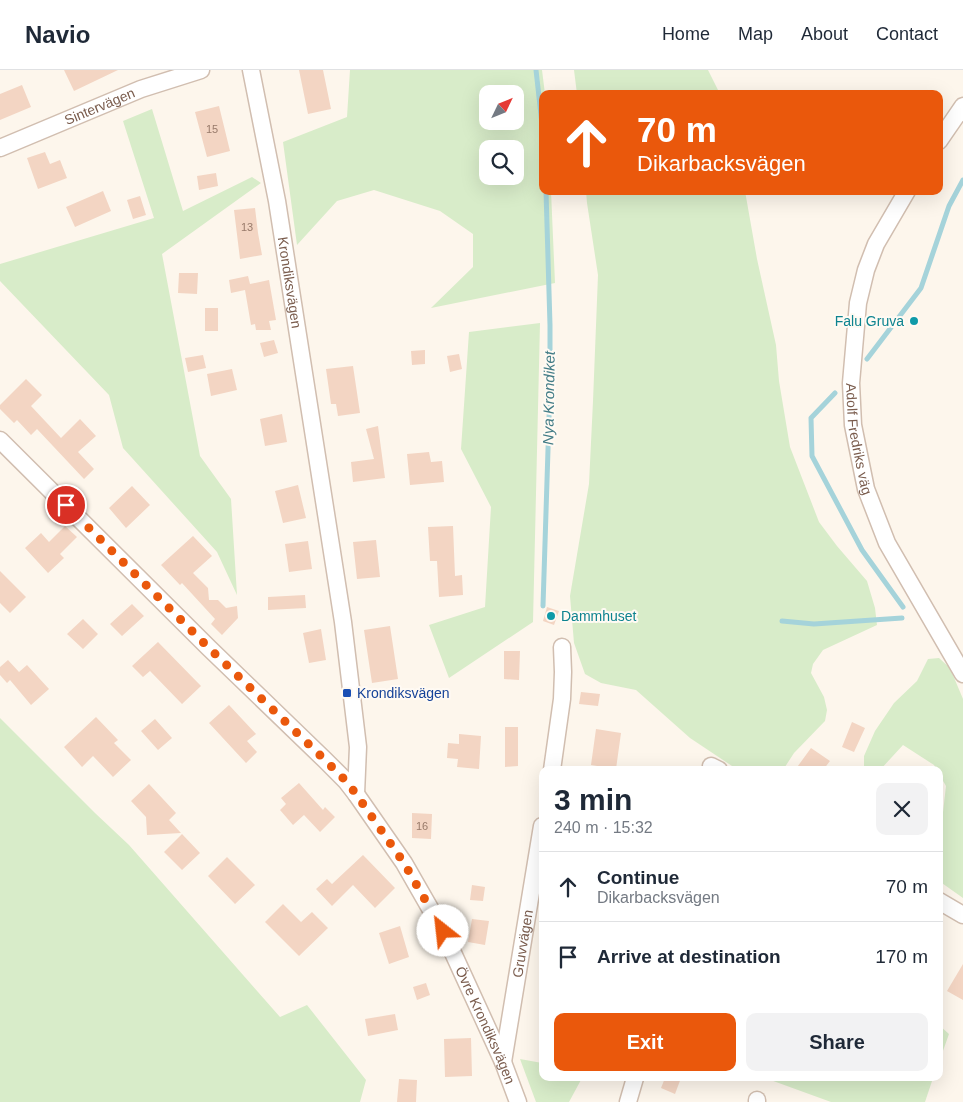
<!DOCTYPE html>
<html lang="en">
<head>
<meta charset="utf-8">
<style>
	body { margin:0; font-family:Arial,sans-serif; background:#f2f2f3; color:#1f2937; height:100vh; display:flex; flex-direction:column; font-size:19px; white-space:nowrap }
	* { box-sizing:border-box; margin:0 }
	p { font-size:16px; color:#747a83 }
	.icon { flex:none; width:28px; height:28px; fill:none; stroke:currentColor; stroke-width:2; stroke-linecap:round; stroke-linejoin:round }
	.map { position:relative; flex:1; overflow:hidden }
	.panel { position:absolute; left:539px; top:696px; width:404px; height:315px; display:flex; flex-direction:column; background:#fff; border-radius:10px; box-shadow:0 5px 20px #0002 }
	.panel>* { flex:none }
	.banner { position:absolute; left:539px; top:20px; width:404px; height:105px; border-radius:10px; box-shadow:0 5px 20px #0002; background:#ea580c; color:#fff; overflow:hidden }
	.needle { width:32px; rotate:47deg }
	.buttons { position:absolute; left:479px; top:15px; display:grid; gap:10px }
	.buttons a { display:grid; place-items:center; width:45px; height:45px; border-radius:10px; background:#fff; box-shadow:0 5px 20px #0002; font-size:25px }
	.pin { position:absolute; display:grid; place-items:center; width:42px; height:42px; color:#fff; margin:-21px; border:2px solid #fff; border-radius:50%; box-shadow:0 1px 5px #0007 }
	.me { position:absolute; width:55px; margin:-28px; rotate:331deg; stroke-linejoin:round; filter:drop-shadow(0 0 4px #0008) }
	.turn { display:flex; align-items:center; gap:18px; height:105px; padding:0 15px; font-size:22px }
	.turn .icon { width:65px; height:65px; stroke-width:2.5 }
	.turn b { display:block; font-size:35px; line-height:42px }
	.round { display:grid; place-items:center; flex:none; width:52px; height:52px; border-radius:10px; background:#f2f2f3 }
	.head { display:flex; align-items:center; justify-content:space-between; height:85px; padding:0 15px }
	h1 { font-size:30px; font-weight:800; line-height:38px }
	.button { display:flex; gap:10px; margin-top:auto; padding:10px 15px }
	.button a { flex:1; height:58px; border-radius:10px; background:#ea580c; color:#fff; font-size:20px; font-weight:800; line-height:58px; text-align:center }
	.button a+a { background:#f2f2f3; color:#1f2937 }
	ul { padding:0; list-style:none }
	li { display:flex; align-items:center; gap:15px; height:70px; padding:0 15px; border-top:1px solid #e0e1e3 }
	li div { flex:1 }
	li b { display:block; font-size:19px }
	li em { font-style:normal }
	header { display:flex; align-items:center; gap:30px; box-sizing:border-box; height:70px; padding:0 25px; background:#fff; border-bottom:1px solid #e0e1e3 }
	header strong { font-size:24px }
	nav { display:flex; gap:28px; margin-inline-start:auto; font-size:18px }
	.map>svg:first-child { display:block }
	.green { fill:#d8ecc9; fill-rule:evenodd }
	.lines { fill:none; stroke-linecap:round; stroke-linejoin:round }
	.stream { stroke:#a5d3da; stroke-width:5 }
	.building { fill:#f3d5c3 }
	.minor-casing { stroke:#d1beb0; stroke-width:19 }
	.minor { stroke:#fff; stroke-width:16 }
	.route { stroke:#ea580c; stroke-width:9; stroke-dasharray:0 16.2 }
	.culture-dot { fill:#0f9aa8; stroke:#fffaf3; stroke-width:2 }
	.transit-dot { fill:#1a4fb4; stroke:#fffaf3; stroke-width:2 }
	.labels { text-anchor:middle; stroke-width:4; stroke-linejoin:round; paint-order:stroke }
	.number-label { font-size:11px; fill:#987a6a }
	.street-label { font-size:14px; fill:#7a5c4d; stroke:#fffaf3 }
	.culture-label { font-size:14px; fill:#0d838f; stroke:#fffaf3; text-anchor:end }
	.transit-label { font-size:14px; fill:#164399; stroke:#fffaf3; text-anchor:start }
	.water-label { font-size:15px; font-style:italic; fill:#437c86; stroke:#fffaf3 }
</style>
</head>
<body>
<header>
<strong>Navio</strong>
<nav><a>Home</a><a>Map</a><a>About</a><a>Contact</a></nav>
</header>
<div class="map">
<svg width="963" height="1032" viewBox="0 0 963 1032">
	<rect width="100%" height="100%" fill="#fdf6ec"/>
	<path class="green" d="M350 0H542L545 24H542V121H551L555 213 431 238 473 197V164L440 141 374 120 337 131 297 175 283 72 347 47ZM488 24H515V51H488ZM488 79H515V106H488Z
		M574 0H708L720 24H577Z
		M152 39 183 141 252 107 261 113 162 184 200 386 231 429 237 525 217 482 123 378 109 325 0 211V194L154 148 123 51Z
		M586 121H745L757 189 776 275 779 311 790 377 819 452 837 476 867 511 875 538 877 555 823 580 813 594 811 603 824 627 827 640 825 651 794 683 783 700H738L690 668 636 620 601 613 585 604 574 573 570 526 589 414 593 331 598 205 587 133Z
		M540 253 533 552 449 608 429 555 485 537 491 437 461 379 469 262Z
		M939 588 950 598 963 629V828L939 811V777L946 716 939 704V700H937L934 695 903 675 880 700H864V686L875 661 894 633 917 611 928 589Z
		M0 648 95 743 129 775 280 947 307 935 366 1010 360 1032H0Z
		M939 955 949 964 939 992Z
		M520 989 542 993V1008H582L569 1032H536Z
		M765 1008H933L925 1032H831Z"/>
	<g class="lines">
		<path class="stream" d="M536 0 542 54
			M867 289 921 218 949 136 963 110
			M835 323 811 348 812 386 862 480 903 537
			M543 536 550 317V255L546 121
			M782 551 814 554 902 548"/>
	</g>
	<path class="building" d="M64 0H118L74 21Z
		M299 0H323L331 39 308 44Z
		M22 15 31 37 0 50V24Z
		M219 36 230 81 207 87 195 42Z
		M45 82 50 94 60 90 67 108 38 119 27 88Z
		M216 103 218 116 199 120 197 106Z
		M103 121 111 141 75 157 66 137Z
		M140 126 146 145 133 149 127 130Z
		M255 138 258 163 262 185 240 189 234 140Z
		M179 203H198L197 224 178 223Z
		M248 206 250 214 269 210 276 250 269 251 271 260H256L255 254 251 255 245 220 231 223 229 210Z
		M205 238H218V261H205Z
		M274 270 278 283 264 287 260 273Z
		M425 280V294L412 295 411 281Z
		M459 284 462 299 450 302 447 286Z
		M203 285 206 298 188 302 185 288Z
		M353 296 360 343 338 346 336 334H331L326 299Z
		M232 299 237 320 211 326 207 304Z
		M26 309 42 325 31 336 61 368 80 349 96 366 78 382 94 399 84 409 37 359 31 365 17 350 14 353 0 339V335Z
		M282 344 287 372 265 376 260 349Z
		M378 356 385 408 353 412 351 392 374 389 366 359Z
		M429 382 431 392 442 391 444 412 410 415 407 384Z
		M298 415 306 448 283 453 275 421Z
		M132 416 150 435 126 458 109 438Z
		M65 456 77 467 60 484 64 488 48 503 25 478 41 463 49 472Z
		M453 456 455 506 462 505 463 525 439 527 437 491H430L428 457Z
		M193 466 212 486 193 503 208 518 209 530H218L226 538 237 536 238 548 222 565 211 554 215 549 182 513 180 515 161 495Z
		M376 470 380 507 357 509 353 472Z
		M308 471 312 499 289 502 285 474Z
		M0 501 26 527 10 543 0 533Z
		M305 525 306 538 268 540V527Z
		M132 534 144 546 122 566 110 554Z
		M547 537 559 541 554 555 543 551Z
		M83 549 98 564 83 579 67 564Z
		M390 556 398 609 372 613 364 560Z
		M321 559 326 590 309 593 303 563Z
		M158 572 201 616 182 634 150 601 143 607 132 596Z
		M504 581H520L519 610 504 609Z
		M8 590 19 602 27 595 49 619 31 635 10 610 7 613 0 605V597Z
		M581 622 600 624 598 636 579 634Z
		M229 635 256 664 247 671 257 682 246 693 209 653Z
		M96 647 118 670 114 673 131 690 113 707 93 686 82 697 64 677Z
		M155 649 172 668 158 680 141 661Z
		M852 652 865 658 854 682 842 677Z
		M505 657H518V696L505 697Z
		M596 659 621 663 616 699 591 695Z
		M459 664 481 666 479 699 457 697 458 689 447 688 448 673 459 674Z
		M811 678 830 691 823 700H795Z
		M299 713 323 740 325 737 335 747 320 762 304 745 293 755 280 740 286 734 281 728Z
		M149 714 176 743 169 750 181 763 147 765 146 747 131 731Z
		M412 743 432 744 431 769 412 768Z
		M182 764 200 783 182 800 164 782Z
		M363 785 395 818 375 838 353 815 332 836 316 819 327 809 332 814Z
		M227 787 255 815 235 834 208 806Z
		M472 815 485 817 483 831 470 830Z
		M283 834 301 852 312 842 328 858 299 886 265 852Z
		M472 849 489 851 485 875 468 872Z
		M400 856 409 887 389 894 379 863Z
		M963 894V930L947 921Z
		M426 913 430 925 417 930 413 917Z
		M395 944 398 960 368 966 365 949Z
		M471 968 472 1006 445 1007 444 969Z
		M665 1008H681L675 1024 661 1018Z
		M399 1009 417 1010 416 1032H397Z"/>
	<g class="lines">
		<g class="minor-casing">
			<g id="minor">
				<path id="s1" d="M251 0 277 131 343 552 358 677 356 724"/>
				<path d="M939 71 963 36"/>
				<path id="s2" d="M0 78 141 19 201 0"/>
				<path id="s3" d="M907 121 876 174 866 200 858 233 851 313 853 355 866 419 887 473 963 604"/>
				<path id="s4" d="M0 370 209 578 325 690 346 711 356 724 404 793 443 861 503 992 518 1032"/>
				<path d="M711 696 719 700"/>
				<path d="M552 700 562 629 563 602 562 577"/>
				<path d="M939 831 963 845"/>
				<path id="s5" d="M503 992 542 756"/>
				<path d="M628 1032 635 1008"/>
				<path d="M757 1032V1030"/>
			</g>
		</g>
		<use href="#minor" class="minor"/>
	</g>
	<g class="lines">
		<path class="route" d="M66 435 209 578 325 690 346 711 356 724 404 793 443 861"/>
	</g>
	<g class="culture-dot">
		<circle cx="914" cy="251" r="5"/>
		<circle cx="551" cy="546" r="5"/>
	</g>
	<rect class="transit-dot" x="342" y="618" width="10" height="10" rx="2.5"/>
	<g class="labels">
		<g class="number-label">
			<text x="212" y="63">15</text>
			<text x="247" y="161">13</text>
			<text x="422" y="760">16</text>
		</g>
		<g class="street-label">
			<text dy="5" stroke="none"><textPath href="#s2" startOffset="108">Sintervägen</textPath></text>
			<text dy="5" stroke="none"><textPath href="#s1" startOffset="216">Krondiksvägen</textPath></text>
			<text dy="5" stroke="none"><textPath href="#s3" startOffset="260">Adolf Fredriks väg</textPath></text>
			<text dy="5" stroke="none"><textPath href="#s5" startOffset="120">Gruvvägen</textPath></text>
			<text dy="5" stroke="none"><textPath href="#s4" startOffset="768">Övre Krondiksvägen</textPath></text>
		</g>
		<g class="culture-label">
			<text x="904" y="256">Falu Gruva</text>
			<text x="561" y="551" text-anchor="start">Dammhuset</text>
		</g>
		<g class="transit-label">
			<text x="357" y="628">Krondiksvägen</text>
		</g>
		<g class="water-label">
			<text transform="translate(549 328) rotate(-89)" y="5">Nya Krondiket</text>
		</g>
	</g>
</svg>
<div class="buttons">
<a><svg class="needle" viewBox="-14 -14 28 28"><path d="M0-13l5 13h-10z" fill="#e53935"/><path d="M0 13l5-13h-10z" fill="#747a83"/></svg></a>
<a><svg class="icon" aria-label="search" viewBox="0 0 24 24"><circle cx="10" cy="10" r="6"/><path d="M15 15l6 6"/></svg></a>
</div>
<div class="pin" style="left:66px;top:435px;background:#d93025"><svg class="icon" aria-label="arrive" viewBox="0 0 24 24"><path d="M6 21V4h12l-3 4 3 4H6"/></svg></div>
<svg class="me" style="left:443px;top:861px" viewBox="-20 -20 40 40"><circle r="19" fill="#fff"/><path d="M0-13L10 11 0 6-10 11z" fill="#ea580c"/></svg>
<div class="banner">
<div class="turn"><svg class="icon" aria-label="ahead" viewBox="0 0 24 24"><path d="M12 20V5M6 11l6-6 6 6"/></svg><div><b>70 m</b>Dikarbacksvägen</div></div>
</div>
<section class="panel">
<div class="head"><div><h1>3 min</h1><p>240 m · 15:32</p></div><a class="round"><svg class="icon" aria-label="close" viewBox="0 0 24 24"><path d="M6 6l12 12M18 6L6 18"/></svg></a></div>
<ul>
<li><svg class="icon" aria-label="ahead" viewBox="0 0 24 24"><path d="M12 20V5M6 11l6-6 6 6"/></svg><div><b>Continue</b><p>Dikarbacksvägen</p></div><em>70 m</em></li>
<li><svg class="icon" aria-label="arrive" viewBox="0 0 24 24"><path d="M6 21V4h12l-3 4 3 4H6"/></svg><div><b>Arrive at destination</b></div><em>170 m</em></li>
</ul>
<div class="button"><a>Exit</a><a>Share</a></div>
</section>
</div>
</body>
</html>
